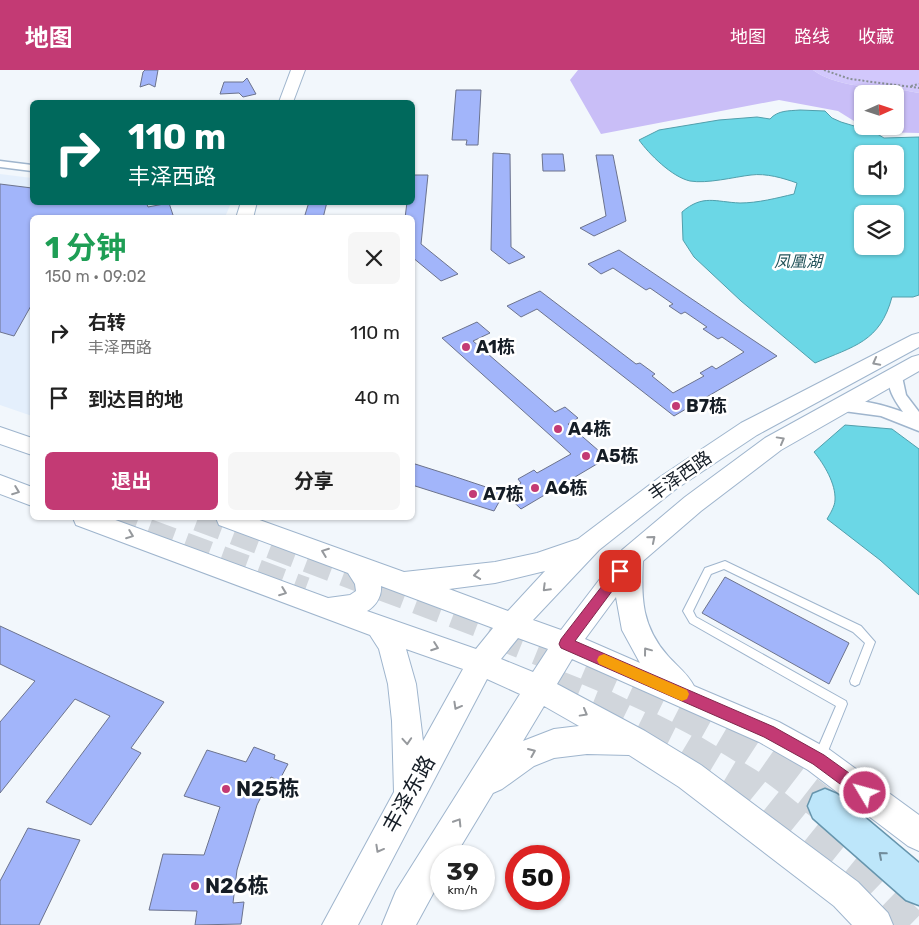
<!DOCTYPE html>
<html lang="zh">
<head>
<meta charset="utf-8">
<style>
	body { margin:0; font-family:Rubik,"Noto Sans SC",sans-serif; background:#f6f6f6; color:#222; height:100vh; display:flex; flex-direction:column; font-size:19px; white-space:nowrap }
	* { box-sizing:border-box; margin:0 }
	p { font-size:16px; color:#767676 }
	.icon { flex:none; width:28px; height:28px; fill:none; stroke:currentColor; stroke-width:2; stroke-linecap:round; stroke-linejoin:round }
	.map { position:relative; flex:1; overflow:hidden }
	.panel { position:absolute; left:30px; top:145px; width:385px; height:305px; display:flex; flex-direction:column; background:#fff; border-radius:8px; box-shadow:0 1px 4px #0004 }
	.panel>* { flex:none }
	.guide { position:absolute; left:30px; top:30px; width:385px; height:105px; border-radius:8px; box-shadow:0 1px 4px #0004; background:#00695c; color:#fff; overflow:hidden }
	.needle { width:32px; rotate:87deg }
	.buttons { position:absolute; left:854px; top:15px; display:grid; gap:10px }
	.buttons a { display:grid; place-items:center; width:50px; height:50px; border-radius:8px; background:#fff; box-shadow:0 1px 4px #0004; font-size:25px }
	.speed { position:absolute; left:430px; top:775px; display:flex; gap:10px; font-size:25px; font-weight:700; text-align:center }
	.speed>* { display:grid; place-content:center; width:65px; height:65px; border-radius:50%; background:#fff; box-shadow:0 1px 4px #0004; line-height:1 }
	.speed small { font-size:12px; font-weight:400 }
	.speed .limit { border:8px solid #d22; background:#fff; color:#111 }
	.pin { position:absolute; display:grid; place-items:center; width:42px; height:42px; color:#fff; margin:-21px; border-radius:10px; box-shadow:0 2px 8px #0006 }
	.me { position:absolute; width:55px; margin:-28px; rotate:307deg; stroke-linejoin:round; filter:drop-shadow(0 0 4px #0008) }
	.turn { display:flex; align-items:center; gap:18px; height:105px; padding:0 15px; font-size:22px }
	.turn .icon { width:65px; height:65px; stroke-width:2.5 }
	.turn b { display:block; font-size:35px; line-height:42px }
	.round { display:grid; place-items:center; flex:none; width:52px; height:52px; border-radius:8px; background:#f6f6f6 }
	.head { display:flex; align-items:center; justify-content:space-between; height:85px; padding:0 15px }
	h1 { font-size:30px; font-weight:700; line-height:38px; color:#1e9e55 }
	.cta { display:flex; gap:10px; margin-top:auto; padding:10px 15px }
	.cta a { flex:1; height:58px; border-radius:8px; background:#c33a74; color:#fff; font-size:20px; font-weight:700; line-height:58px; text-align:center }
	.cta a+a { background:#f6f6f6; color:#222 }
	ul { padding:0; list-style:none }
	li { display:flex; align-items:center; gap:15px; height:65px; padding:0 15px }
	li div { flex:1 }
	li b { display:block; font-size:19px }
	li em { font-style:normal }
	header { display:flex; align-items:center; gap:30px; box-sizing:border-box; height:70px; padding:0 25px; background:#c33a74; color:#fff }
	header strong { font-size:24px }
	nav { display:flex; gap:28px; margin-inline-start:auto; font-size:18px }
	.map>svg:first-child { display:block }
	.built { fill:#e4effc }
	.green { fill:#d2c8fc }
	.forest { fill:#c9bef7 }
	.water { fill:#6bd7e6; stroke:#519fac; fill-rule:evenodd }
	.building { fill:#a2b5fa; stroke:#6c738d }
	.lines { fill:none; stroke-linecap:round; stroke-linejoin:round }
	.primary-tunnel-far1 { stroke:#d1d6dc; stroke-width:26; stroke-dasharray:26 13; stroke-linecap:butt }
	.primary-tunnel { stroke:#d1d6dc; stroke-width:34; stroke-dasharray:34 17; stroke-linecap:butt }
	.lane-casing { stroke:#9fb5cd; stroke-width:2 }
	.street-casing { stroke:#9fb5cd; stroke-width:3 }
	.secondary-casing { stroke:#9fb5cd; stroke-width:2 }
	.primary-casing { stroke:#6695ad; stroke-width:3 }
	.path { stroke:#899097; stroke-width:2; stroke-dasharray:2 2; stroke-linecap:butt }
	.lane { fill:#fff; fill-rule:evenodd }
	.street { fill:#fff; fill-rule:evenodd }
	.secondary { fill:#fff; fill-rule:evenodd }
	.primary { fill:#bde6fa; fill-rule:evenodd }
	.oneway { stroke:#96999d }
	.oneway2 { stroke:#718c9b }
	.route { fill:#c33a74; stroke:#7f264b }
	.slow { fill:#f59e0b }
	.poi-dot { fill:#c33a74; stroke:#fff; stroke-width:2 }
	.labels { text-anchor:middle; stroke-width:5; stroke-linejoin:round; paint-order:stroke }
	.far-water-label { font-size:16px; font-style:italic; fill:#23535a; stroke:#fff }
	.poi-label { font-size:18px; font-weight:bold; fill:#151d26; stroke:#fff; text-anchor:start }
	.street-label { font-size:18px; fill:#151d26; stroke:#fff }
	.near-poi-label { font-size:21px; font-weight:bold; fill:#151d26; stroke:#fff; text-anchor:start }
	.near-street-label { font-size:21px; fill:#151d26; stroke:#fff }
</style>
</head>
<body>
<header>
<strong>地图</strong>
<nav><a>地图</a><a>路线</a><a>收藏</a></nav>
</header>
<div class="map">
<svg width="919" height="855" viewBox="0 0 919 855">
	<rect width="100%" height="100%" fill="#f2f7fc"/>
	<path class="built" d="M0 104 32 108V132L231 133 225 147 32 148V346L0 335Z"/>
	<path class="green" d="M813 0H919V23C884 15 843 21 813 0Z"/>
	<path class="forest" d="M578 0H813C843 21 884 15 919 23V63L874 62 864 56H895V24H862V56L838 41 779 30 601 64 570 10Z"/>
	<path class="water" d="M800 40 825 41 832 48 841 52 874 62 884 68 919 67V225L913 227H892C880 272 854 276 815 293L741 231 694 187 683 170 682 142C703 124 715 132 740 133 758 133 777 128 794 124L797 113C783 108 766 103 751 105 734 107 707 114 690 111 672 107 649 84 639 70L659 60 719 50 757 47 770 49C778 40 789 41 800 40ZM862 84H895V116H862ZM862 144H895V176H862Z
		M845 355 892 359 919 379V525L880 490 827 449C830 444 835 436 835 430 836 414 824 394 814 382Z"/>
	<path class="building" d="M145 0H158L155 17 149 14 140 17 143 2Z
		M247 8 256 24 243 27 239 23 220 24 224 12H243Z
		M456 20H481L478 75H466L467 70H452Z
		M493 83 510 84 511 177 525 187 509 194 491 180Z
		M542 84H563L565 101H543Z
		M596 85H613L626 151 594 166 580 158 606 146Z
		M412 105H428L421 174 458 204 441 211 412 187V148H405L407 132H412Z
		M0 114 32 118V132H146L148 137 169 133 174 148H32V234L14 266 0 262Z
		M309 132H327L323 148H304Z
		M619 180 726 252 777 286 674 346 537 239 521 247 507 236 540 221 636 294 640 293 655 304 652 306 673 323 704 306 700 303 712 296 716 299 744 282 722 267 718 269 703 259 707 257 685 242 681 244 669 236 673 234 650 218 646 220 613 198 601 204 588 194Z
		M477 252 490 263 473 271 555 342 565 337 578 348 568 354 607 388 521 439 504 423 521 413 518 409 534 400 537 403 571 384 442 268Z
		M412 393 453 406 504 423 494 441 412 415Z
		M725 507 849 573 829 614 702 543Z
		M0 556 164 632 131 678 141 683 91 755 46 732 110 646 75 629 0 723V652L35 611 0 594Z
		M254 677 275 685 274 689 288 694 279 711 271 707 257 735 237 800 233 833 244 832 241 854 195 855 197 841 149 840 163 784 204 785 220 737 184 726 207 680 246 692Z
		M28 758 80 770 39 855H0V811Z"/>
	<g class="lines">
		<path class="primary-tunnel-far1" d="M111 448 305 520
			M198 448 494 560"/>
		<path class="primary-tunnel" d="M491 559C580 595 671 629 752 682 777 698 801 718 825 736
			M546 613 596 633 683 676 748 715 852 799 910 855"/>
		<g class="lane-casing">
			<path id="lane" d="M725 491 861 556 875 572 860 611 859 614 855 616 851 614 850 611 865 573 853 562 724 499 711 504 693 541 696 547 846 631 847 634 824 691 820 692 816 691 814 687 836 636 690 553 683 541 705 498Z"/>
		</g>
		<g class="street-casing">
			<path id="street" d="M0 91 32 95V101L0 97Z
				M896 300 901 302 906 325 919 342V361L881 346 836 340 834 336 836 332C856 327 884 335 903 342 895 331 884 315 891 302Z"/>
		</g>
		<g class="secondary-casing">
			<path id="secondary" d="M291 0H305L293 32H279Z
				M241 132H257L253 148H236Z
				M919 263V277L757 365 676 419 599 480 533 550 561 560 622 480 685 427 765 368 912 287 919 285V301L781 380 701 441 643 491C641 530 642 556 668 586 677 596 688 604 694 616L779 652 830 680 919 745V781L908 776 808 700 759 672 572 589 557 614 645 661 701 695 858 812 888 843 893 855H852L834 836 679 717 629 685 587 684 554 688 534 696 502 719 493 723 455 786H441V809L416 855H382L396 821 520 624 487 609 358 855H322L394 722 392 651 388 614 379 579 370 565 76 455 73 448H110L328 528 350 525 356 521 355 514 348 503 219 455 216 448H254L404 502 495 492 537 483 578 469 660 407 741 353 912 265ZM545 501 508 541 449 519 495 513ZM381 516 493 558 476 579 367 541C376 536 382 526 381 516ZM616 527 622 560 640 593 585 569ZM518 568 548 579 533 602 501 589ZM406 579 463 599 423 671 416 614ZM544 636 579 656 554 659 523 671Z
				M0 357 32 368V385L0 374Z
				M0 405 32 417V436L0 424Z"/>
		</g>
		<g class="primary-casing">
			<path id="primary" d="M825 719 837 724 919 793V835L906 830 813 748 808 736 813 724Z"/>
		</g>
		<path class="path" d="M824 0 850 9 919 18
			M911 16 919 14"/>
		<use href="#lane" class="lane"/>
		<use href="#street" class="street"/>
		<use href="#secondary" class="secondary"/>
		<use href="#primary" class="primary"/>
	</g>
	<defs><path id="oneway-chevron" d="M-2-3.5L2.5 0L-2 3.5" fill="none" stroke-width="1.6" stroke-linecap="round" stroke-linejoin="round" transform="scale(1.25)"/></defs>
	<g class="oneway">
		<use href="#oneway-chevron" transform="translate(876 292) rotate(152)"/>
		<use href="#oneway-chevron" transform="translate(781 370) rotate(-29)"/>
		<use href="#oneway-chevron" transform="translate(16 421) rotate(21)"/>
		<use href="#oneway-chevron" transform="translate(130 465) rotate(21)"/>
		<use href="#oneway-chevron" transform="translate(652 469) rotate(-40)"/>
		<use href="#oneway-chevron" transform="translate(325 482) rotate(-159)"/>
		<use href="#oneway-chevron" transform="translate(477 505) rotate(171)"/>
		<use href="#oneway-chevron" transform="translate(546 518) rotate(135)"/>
		<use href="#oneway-chevron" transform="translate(283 522) rotate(21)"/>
		<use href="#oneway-chevron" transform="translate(435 577) rotate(20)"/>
		<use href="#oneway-chevron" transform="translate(647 581) rotate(-127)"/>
		<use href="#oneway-chevron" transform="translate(457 636) rotate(119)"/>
		<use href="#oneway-chevron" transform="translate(584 643) rotate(29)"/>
		<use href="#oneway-chevron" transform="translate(407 671) rotate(86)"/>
		<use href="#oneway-chevron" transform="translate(532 682) rotate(-23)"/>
		<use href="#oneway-chevron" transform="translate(458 752) rotate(-58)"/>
		<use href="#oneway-chevron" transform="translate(379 779) rotate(119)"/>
	</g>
	<use class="oneway2" href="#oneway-chevron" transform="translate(882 785) rotate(-139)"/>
	<path class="route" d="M620 496 624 498 626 501 624 505 575 571 774 657 824 685 870 718 872 723 870 728 865 730 859 728 813 694 764 667 561 578 559 574 561 569 616 498Z"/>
	<path class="slow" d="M604 584 687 620 689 624 687 629 682 631 677 629 599 594 597 590 599 586Z"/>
	<g class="poi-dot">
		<circle cx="466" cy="277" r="5"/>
		<circle cx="676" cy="336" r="5"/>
		<circle cx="558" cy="359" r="5"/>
		<circle cx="586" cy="386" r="5"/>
		<circle cx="535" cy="418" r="5"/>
		<circle cx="473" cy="424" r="5"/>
		<circle cx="226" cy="719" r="5"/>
		<circle cx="195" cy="816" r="5"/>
	</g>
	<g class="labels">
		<g class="far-water-label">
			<text x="798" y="197">凤凰湖</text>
		</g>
		<g class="poi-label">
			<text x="476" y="283">A1栋</text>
			<text x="686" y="342">B7栋</text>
			<text x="568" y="365">A4栋</text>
			<text x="596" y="392">A5栋</text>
			<text x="545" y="424">A6栋</text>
			<text x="483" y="430">A7栋</text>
		</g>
		<g class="street-label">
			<text transform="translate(680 406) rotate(-35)" y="6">丰泽西路</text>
		</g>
		<g class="near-poi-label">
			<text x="236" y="726">N25栋</text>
			<text x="205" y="823">N26栋</text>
		</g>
		<g class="near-street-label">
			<text transform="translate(409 724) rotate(-61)" y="7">丰泽东路</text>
		</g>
	</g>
</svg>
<div class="buttons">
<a><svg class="needle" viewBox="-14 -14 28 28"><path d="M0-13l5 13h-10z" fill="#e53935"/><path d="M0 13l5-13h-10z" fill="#767676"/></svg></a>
<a><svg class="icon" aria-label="sound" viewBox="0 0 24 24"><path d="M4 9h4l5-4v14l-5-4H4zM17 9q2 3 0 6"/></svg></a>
<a><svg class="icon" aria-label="layers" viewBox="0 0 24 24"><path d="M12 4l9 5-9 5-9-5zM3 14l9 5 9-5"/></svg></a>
</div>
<div class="speed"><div>39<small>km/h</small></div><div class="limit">50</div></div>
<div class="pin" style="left:620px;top:501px;background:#d93025"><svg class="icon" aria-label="arrive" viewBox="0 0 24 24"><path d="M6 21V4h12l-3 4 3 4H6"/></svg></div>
<svg class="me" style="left:865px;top:723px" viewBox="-20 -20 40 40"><circle r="17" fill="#c33a74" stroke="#fff" stroke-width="3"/><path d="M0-11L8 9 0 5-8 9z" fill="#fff"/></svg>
<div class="guide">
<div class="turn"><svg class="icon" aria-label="right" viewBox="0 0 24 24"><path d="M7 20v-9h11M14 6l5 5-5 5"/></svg><div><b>110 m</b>丰泽西路</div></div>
</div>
<section class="panel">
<div class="head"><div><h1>1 分钟</h1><p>150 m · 09:02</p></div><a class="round"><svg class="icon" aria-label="close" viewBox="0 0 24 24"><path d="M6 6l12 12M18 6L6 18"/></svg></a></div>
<ul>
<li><svg class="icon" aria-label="right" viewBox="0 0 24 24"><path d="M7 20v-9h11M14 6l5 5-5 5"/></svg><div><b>右转</b><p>丰泽西路</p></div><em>110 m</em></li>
<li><svg class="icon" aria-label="arrive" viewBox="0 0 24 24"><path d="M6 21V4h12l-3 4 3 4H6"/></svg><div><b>到达目的地</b></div><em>40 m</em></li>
</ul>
<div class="cta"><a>退出</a><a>分享</a></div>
</section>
</div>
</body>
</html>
